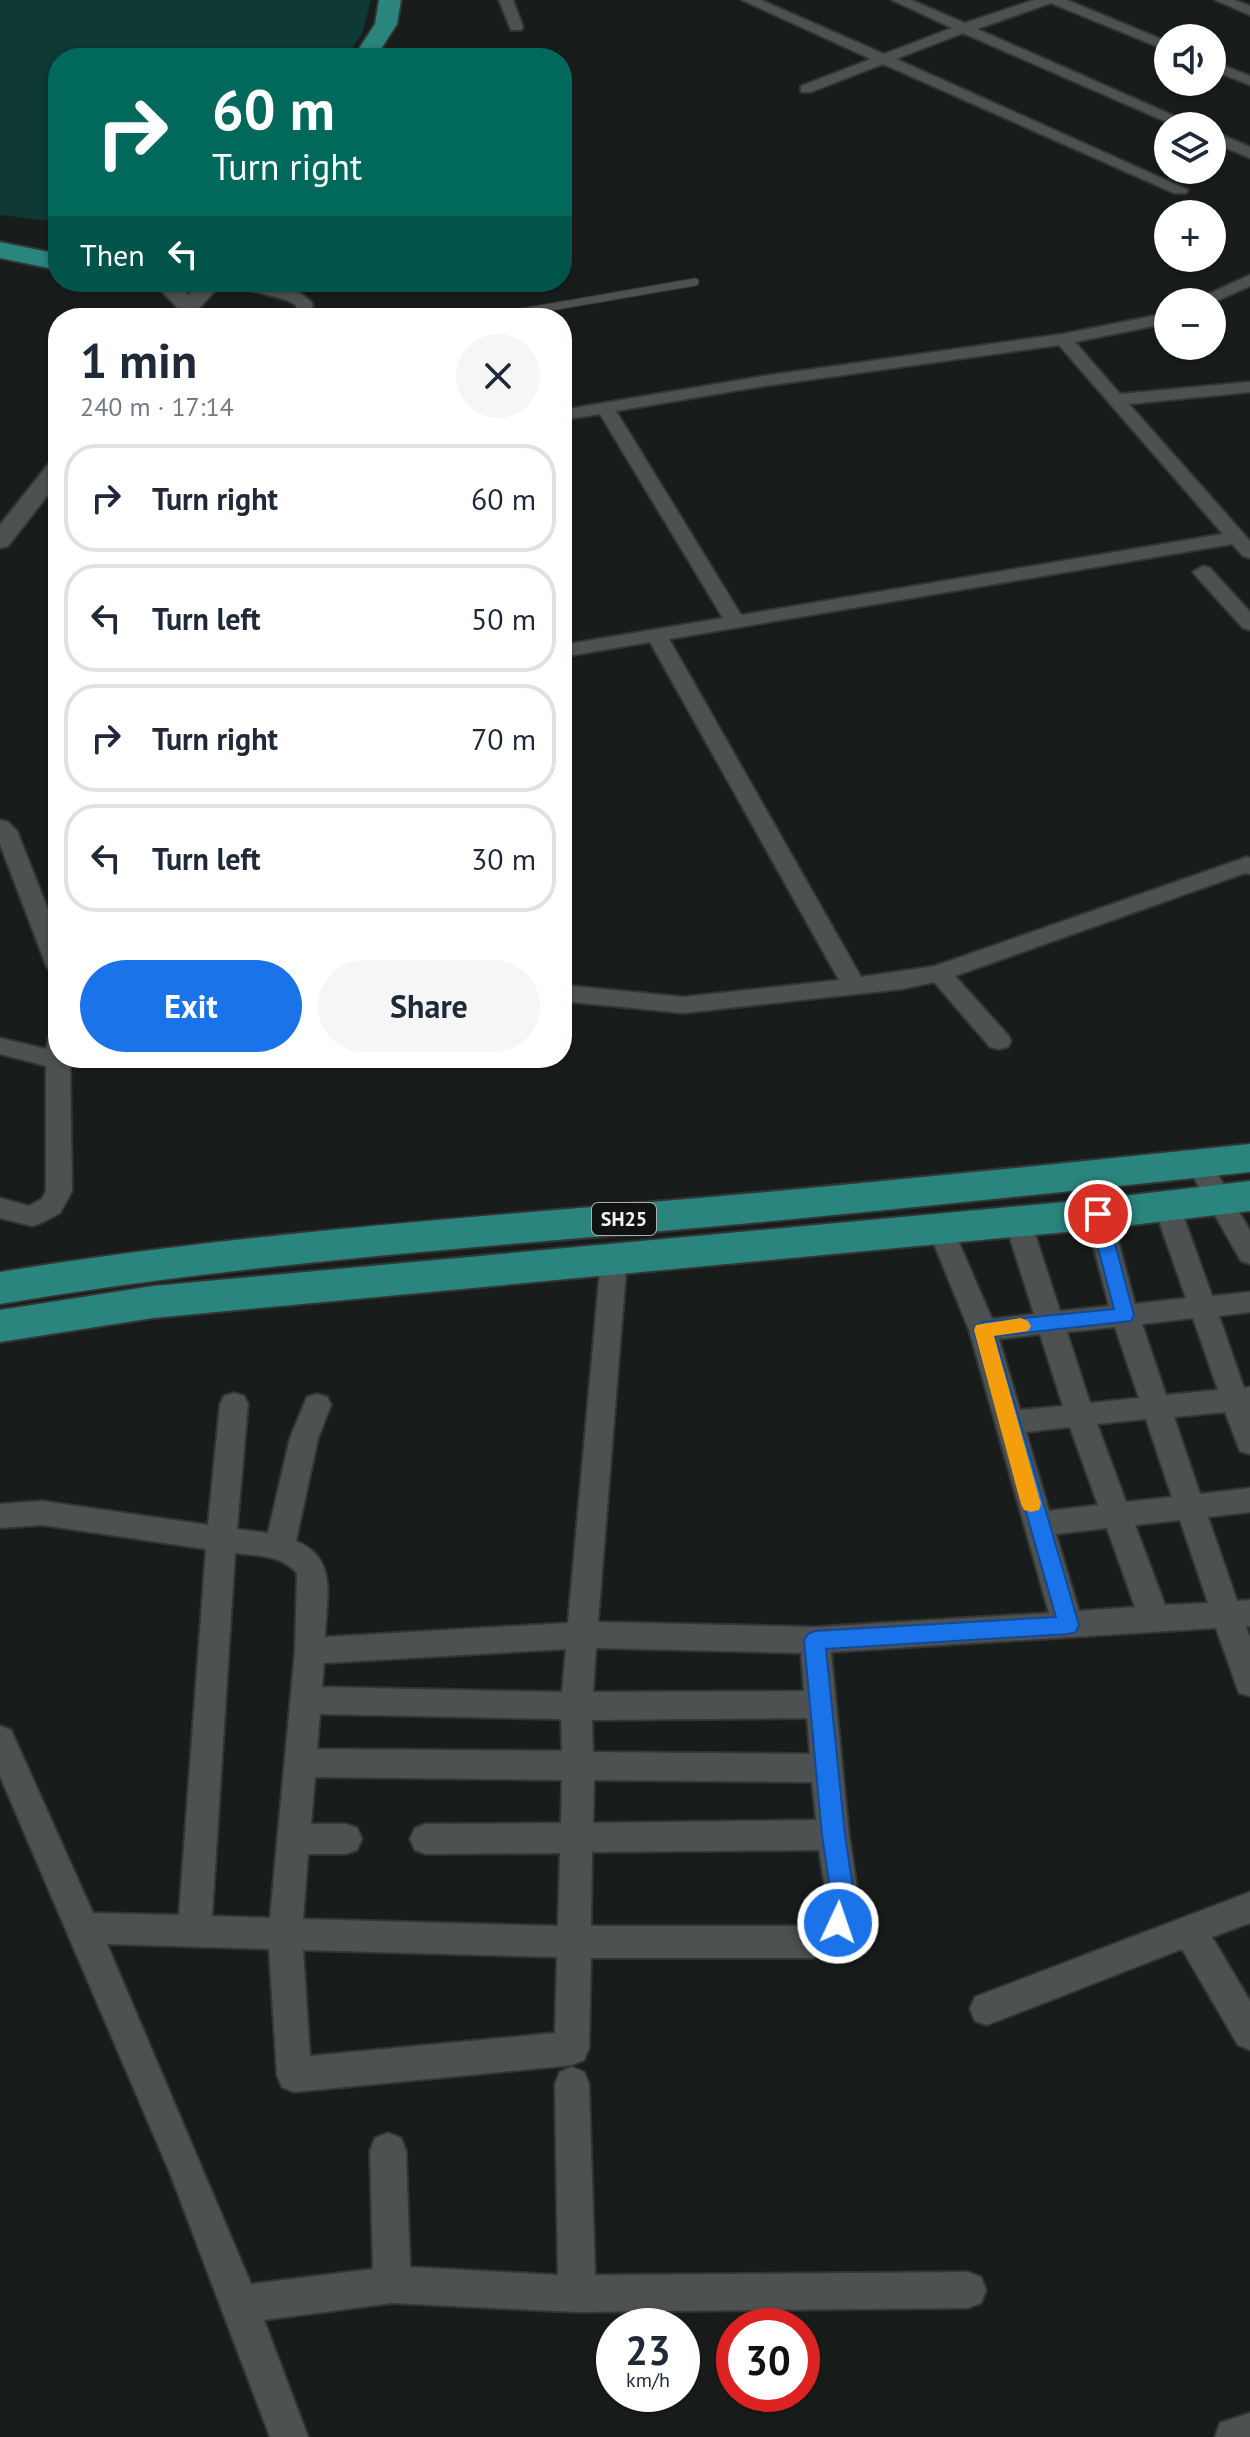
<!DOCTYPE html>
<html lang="en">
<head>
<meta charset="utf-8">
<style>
	body { margin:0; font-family:"PT Sans",sans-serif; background:#f6f6f7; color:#1f2937; height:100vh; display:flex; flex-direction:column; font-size:30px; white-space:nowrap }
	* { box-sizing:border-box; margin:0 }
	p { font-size:26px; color:#747a83 }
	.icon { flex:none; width:44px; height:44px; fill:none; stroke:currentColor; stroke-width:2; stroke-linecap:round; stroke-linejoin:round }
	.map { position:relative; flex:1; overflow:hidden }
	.panel { position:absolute; left:48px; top:308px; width:524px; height:760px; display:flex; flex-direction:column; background:#fff; border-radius:32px; box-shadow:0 2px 6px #0004 }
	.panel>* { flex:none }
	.guide { position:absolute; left:48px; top:48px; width:524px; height:244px; border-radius:32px; box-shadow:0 2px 6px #0004; background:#00695c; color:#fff; overflow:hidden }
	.fabs { position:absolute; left:1154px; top:24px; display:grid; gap:16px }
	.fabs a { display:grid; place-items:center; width:72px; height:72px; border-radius:50%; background:#fff; box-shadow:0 2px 6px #0004; font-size:40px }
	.speed { position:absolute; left:596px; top:2308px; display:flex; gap:16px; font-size:40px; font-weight:700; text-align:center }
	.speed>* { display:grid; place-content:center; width:104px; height:104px; border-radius:50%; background:#fff; box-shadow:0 2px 6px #0004; line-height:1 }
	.speed small { font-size:20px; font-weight:400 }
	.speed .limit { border:12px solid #d22; background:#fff; color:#111 }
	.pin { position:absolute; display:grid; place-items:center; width:68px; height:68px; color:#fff; margin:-34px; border:4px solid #fff; border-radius:50%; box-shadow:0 2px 8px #0007 }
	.me { position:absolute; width:88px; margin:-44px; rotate:3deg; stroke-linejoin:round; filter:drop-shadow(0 0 6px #0008) }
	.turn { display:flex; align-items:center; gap:28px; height:168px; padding:0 32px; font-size:36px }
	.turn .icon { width:104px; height:104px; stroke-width:2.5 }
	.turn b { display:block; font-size:56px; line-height:68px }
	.then { display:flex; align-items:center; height:76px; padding:0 32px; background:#0003; gap:16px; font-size:30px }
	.round { display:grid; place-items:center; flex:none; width:84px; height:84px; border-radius:42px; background:#f6f6f7 }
	.overview { display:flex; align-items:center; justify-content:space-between; height:136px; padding:0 32px }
	h1 { font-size:48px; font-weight:700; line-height:60px }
	.primary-button { display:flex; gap:16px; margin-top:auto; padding:16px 32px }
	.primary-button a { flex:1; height:92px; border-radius:48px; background:#1a73e8; color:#fff; font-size:32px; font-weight:700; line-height:92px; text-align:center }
	.primary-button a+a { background:#f6f6f7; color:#1f2937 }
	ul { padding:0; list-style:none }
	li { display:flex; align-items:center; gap:24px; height:108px; margin:0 16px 12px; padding:0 16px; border:4px solid #e0e1e3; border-radius:32px }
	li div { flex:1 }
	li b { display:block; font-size:30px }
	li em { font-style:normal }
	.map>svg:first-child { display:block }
	.green { fill:#0e3934 }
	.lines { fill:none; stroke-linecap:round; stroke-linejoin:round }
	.service-casing { stroke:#333535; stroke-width:9 }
	.minor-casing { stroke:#333535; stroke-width:4 }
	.tertiary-casing { stroke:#333535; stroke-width:4 }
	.primary-casing { stroke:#333535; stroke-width:4 }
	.service { stroke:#4d5151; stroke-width:7 }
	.minor { fill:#4d5151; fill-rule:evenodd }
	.tertiary { fill:#4d5151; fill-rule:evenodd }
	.primary { fill:#29857d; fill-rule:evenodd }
	.route { fill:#1a73e8; stroke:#114b97; stroke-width:2 }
	.slow { fill:#f59e0b }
	.labels { text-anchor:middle; stroke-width:8; stroke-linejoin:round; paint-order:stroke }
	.shield { fill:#101312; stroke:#adb0af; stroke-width:2 }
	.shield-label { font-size:20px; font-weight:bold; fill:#f0f3f2 }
</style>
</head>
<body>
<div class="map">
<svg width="1250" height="2437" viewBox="0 0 1250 2437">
	<rect width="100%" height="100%" fill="#181c1b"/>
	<path class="green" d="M0 0H371L362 34 345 58H58V222L0 215Z"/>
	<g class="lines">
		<g class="service-casing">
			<path id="service" d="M488 318 695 282"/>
		</g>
		<g class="minor-casing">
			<path id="minor" d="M499 0H513L523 27 521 30H511Z
				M742 0H761L884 54 952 28 892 0H911L965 23 1034 0H1067L1168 42V51L1051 3 977 29 1197 126H1176L963 33 896 59 1188 190 1186 193H1174L883 64 811 92H801V86L871 59Z
				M1215 0H1234L1250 6V15Z
				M1212 61 1250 76V85L1212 70Z
				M1212 131 1250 147V158L1212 142Z
				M1250 275V286L1212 303 1191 302Z
				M232 282C257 282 294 283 312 303L314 318H298L296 305 287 300 234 286Z
				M1168 313V323L1075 342 1120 394 1250 382V392L1129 404 1250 541V558L1243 556 1232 544 669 639 861 977 935 966 1247 857 1250 858V874L1245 873 955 976 1008 1035 1011 1041 1008 1047 999 1049 990 1047 934 982 902 989 683 1013 562 1001V985L683 997 839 980 650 642 562 657V645L723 618 600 414 562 420V410L764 376 1063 334ZM1059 345 1223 534 741 615 616 411 764 386Z
				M1203 566 1210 568 1250 612V630L1243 628 1196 576 1193 572Z
				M0 820 8 822 17 831 58 935V973L50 971 46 965 0 844Z
				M58 1035V1058H70L72 1191 60 1213 41 1223 32 1226 0 1218V1198L29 1206 42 1199 46 1191V1066L0 1054V1038L46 1049 49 1037Z
				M1199 1155 1208 1157 1250 1231V1264L1241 1261 1186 1164 1190 1157Z
				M1167 1197 1176 1200 1180 1207 1212 1296 1250 1292V1312L1219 1316 1244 1388 1250 1387V1454L1240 1451 1225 1412 1174 1417 1200 1494 1250 1488V1512L1208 1517 1237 1601 1250 1600V1626H1246L1250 1639V1696L1239 1693 1216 1628 831 1652 849 1835 860 1908 850 1934 839 1947 813 1958H591L589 2048 584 2060 572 2065 294 2092 282 2087 277 2075 269 1949 107 1944 251 2284 373 2269 370 2151 375 2138 388 2133 401 2138 406 2151 410 2267 558 2275 555 2084 560 2072 572 2067 584 2072 589 2084 595 2275 968 2272 981 2277 986 2290 981 2303 968 2308 577 2312 392 2303 264 2320 308 2437H270L170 2173 0 1776V1726L11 1730 93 1913 179 1915 206 1549 42 1525 0 1528V1504L42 1501 208 1525 220 1404 224 1396 234 1393 244 1396 248 1404 237 1529 268 1533 290 1438 307 1397 317 1394 327 1397 331 1405 318 1438 296 1541C339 1559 326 1598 325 1637L568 1623 601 1258 605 1251 614 1248 623 1251 627 1258 598 1622 815 1627 1049 1613 969 1330 928 1229 932 1222 941 1219 950 1222 992 1319 1034 1314 1005 1222 1009 1215 1018 1212 1027 1215 1031 1222 1060 1311 1109 1306 1085 1214 1089 1207 1098 1204 1107 1207 1111 1214 1135 1304 1186 1298 1154 1207 1158 1200ZM1193 1318 1218 1390 1166 1395 1142 1324ZM1115 1327 1139 1398 1090 1403 1067 1332ZM1040 1334 1063 1406 1020 1410 999 1339ZM1146 1419 1172 1497 1126 1502 1097 1424ZM1070 1427 1098 1505 1049 1511 1026 1432ZM1180 1520 1208 1603 1165 1605 1135 1525ZM1107 1528 1135 1607 1079 1611 1056 1534ZM235 1553C258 1556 281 1555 297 1573L295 1651 270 1918 212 1916ZM596 1648 801 1653 804 1691 593 1692ZM566 1649 562 1692 322 1687 324 1663ZM320 1714 561 1719 562 1751 317 1749ZM807 1718 810 1754 593 1752 592 1720ZM315 1777 562 1780 561 1823 426 1824 415 1828 410 1839 415 1850 426 1854 560 1853 558 1926 303 1919 308 1854H346L357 1850 362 1839 357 1828 346 1824H311ZM594 1780 812 1782 816 1820 593 1823ZM819 1850 828 1908 812 1926H591L592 1852ZM303 1950 557 1957 555 2033 310 2056Z
				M1250 1892V1923L1212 1937 1250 2001V2050L1238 2045 1182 1949 987 2025 975 2021 970 2009 975 1997Z
				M1250 2413V2437H1215L1220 2423Z"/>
		</g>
		<g class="tertiary-casing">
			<path id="tertiary" d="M153 282H175L189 295 199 282H219L214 292 190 318H169L177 307Z
				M58 460V482L8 546 0 548V525L50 462Z"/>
		</g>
		<g class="primary-casing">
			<path id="primary" d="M379 0H401L397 24 375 58H353L375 24Z
				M0 242 58 254V270L0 258Z
				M1250 1144V1172C1047 1194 844 1215 640 1233 426 1251 212 1268 0 1304V1272C212 1237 426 1221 640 1203 844 1186 1047 1165 1250 1144Z
				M1250 1181V1211L1098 1229 153 1318 0 1342V1310L153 1286 1098 1199Z"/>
		</g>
		<use href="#service" class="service"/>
		<use href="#minor" class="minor"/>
		<use href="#tertiary" class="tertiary"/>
		<use href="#primary" class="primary"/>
	</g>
	<path class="route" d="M1098 1208 1107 1214 1134 1315 1131 1321 995 1336 1079 1625 1076 1632 1068 1634 826 1649 845 1835 856 1908 847 1931 838 1934 830 1931 827 1923 833 1908 822 1835 804 1640 808 1634 815 1631 1056 1617 974 1330 976 1325 983 1322 1114 1309 1089 1214Z"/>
	<path class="slow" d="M1021 1318 1028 1321 1031 1326 1028 1331 994 1336 1041 1504 1039 1510 1031 1512 1024 1510 1021 1504 974 1330 976 1325Z"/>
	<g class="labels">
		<rect class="shield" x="592" y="1203" width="64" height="32" rx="6"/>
		<g class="shield-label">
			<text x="624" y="1226">SH25</text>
		</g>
	</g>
</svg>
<div class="fabs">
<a><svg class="icon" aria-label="sound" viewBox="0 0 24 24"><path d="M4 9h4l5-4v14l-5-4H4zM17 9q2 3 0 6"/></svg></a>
<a><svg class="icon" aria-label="layers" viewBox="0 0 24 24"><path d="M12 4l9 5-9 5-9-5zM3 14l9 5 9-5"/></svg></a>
<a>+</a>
<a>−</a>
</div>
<div class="speed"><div>23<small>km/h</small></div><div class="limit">30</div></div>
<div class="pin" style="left:1098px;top:1214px;background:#d93025"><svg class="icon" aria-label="arrive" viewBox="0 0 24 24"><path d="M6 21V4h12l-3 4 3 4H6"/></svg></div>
<svg class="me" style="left:838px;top:1923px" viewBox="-20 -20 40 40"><circle r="17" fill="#1a73e8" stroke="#fff" stroke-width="3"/><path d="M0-11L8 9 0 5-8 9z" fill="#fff"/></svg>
<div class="guide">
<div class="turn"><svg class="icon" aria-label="right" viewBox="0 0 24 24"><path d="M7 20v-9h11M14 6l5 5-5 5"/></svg><div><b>60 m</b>Turn right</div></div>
<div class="then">Then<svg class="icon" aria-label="left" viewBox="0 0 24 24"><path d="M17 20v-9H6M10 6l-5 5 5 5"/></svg></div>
</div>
<section class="panel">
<div class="overview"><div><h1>1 min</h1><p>240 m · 17:14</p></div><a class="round"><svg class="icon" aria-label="close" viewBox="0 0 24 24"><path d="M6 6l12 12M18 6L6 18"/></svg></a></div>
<ul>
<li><svg class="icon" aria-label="right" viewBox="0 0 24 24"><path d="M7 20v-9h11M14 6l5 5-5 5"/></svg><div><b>Turn right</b></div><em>60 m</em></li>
<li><svg class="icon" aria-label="left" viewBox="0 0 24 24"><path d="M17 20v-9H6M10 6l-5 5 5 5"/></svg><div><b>Turn left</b></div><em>50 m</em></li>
<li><svg class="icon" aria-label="right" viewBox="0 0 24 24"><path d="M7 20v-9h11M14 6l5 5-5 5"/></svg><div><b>Turn right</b></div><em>70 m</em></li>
<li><svg class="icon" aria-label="left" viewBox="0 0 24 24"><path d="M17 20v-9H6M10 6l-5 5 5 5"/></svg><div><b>Turn left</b></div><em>30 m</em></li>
</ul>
<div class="primary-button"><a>Exit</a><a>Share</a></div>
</section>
</div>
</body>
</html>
